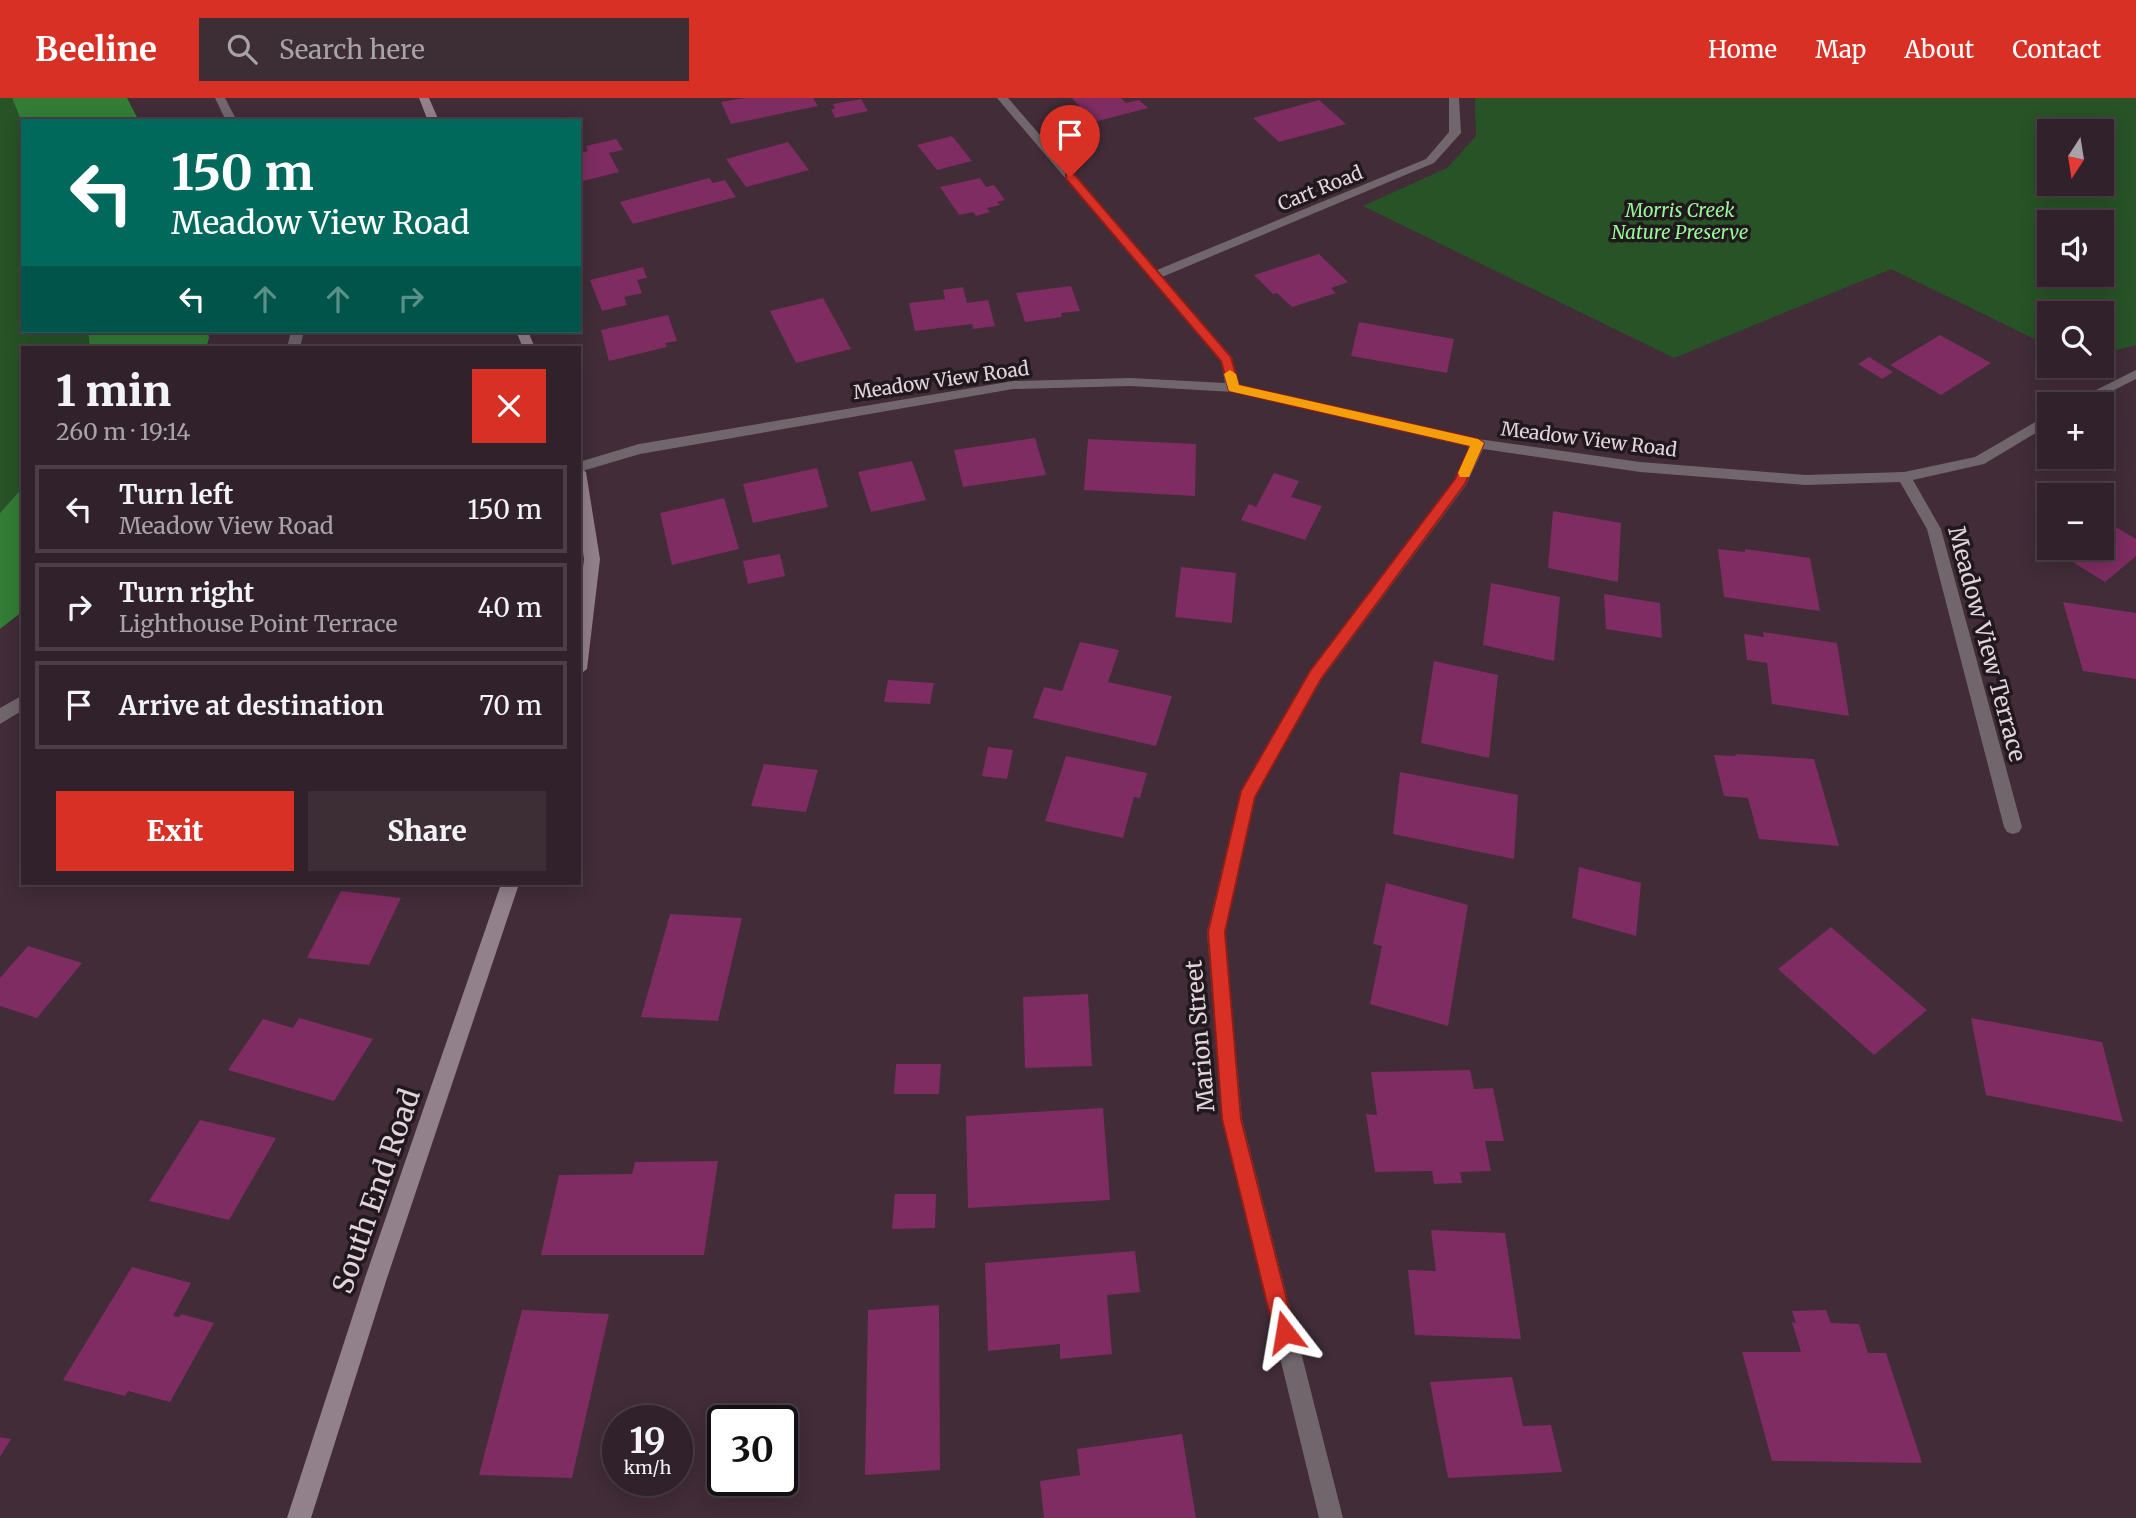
<!DOCTYPE html>
<html lang="en">
<head>
<meta charset="utf-8">
<style>
	body { margin:0; font-family:Merriweather,serif; background:#3d2e36; color:#f1f3f6; height:100vh; display:flex; flex-direction:column; font-size:26px; white-space:nowrap }
	* { box-sizing:border-box; margin:0 }
	p { font-size:23px; color:#a8a3a8 }
	.icon { flex:none; width:38px; height:38px; fill:none; stroke:currentColor; stroke-width:2; stroke-linecap:round; stroke-linejoin:round }
	.map { position:relative; flex:1; overflow:hidden }
	.sheet { position:absolute; left:21px; top:248px; width:560px; height:539px; display:flex; flex-direction:column; background:#31212a; border-radius:0px; box-shadow:0 4px 18px #0003,0 0 0 2px #4c3e47 }
	.sheet>* { flex:none }
	.banner { position:absolute; left:21px; top:21px; width:560px; height:214px; border-radius:0px; box-shadow:0 4px 18px #0003,0 0 0 2px #4c3e47; background:#00695c; color:#fff; overflow:hidden }
	.needle { width:46px; rotate:192deg }
	.controls { position:absolute; left:2037px; top:21px; display:grid; gap:14px }
	.controls a { display:grid; place-items:center; width:77px; height:77px; border-radius:0px; background:#31212a; box-shadow:0 4px 18px #0003,0 0 0 2px #4c3e47; font-size:35px }
	.speed { position:absolute; left:602px; top:1307px; display:flex; gap:14px; font-size:35px; font-weight:700; text-align:center }
	.speed>* { display:grid; place-content:center; width:91px; height:91px; border-radius:50%; background:#31212a; box-shadow:0 4px 18px #0003,0 0 0 2px #4c3e47; line-height:1 }
	.speed small { font-size:18px; font-weight:400 }
	.speed .limit { border:4px solid #111; border-radius:10px; background:#fff; color:#111 }
	.pin { position:absolute; display:grid; place-items:center; width:60px; height:60px; color:#fff; margin:-72px -30px; border-radius:50% 50% 50% 0; rotate:-45deg; box-shadow:0 0 7px #0007 }
	.pin .icon { rotate:45deg }
	.me { position:absolute; width:77px; margin:-38px; rotate:346deg; stroke-linejoin:round; filter:drop-shadow(0 0 5px #0008) }
	.turn { display:flex; align-items:center; gap:24px; height:147px; padding:0 35px; font-size:32px }
	.turn .icon { width:91px; height:91px; stroke-width:2.5 }
	.turn b { display:block; font-size:49px; line-height:60px }
	.lanes { display:flex; align-items:center; height:66px; padding:0 35px; background:#0003; justify-content:center; gap:35px; direction:ltr }
	.lanes .off { opacity:.35 }
	.round { display:grid; place-items:center; flex:none; width:74px; height:74px; border-radius:0px; background:#3d2e36 }
	.head { display:flex; align-items:center; justify-content:space-between; height:119px; padding:0 35px }
	h1 { font-size:42px; font-weight:800; line-height:52px }
	.button { display:flex; gap:14px; margin-top:auto; padding:14px 35px }
	.button a { flex:1; height:80px; border-radius:0px; background:#d93025; color:#fff; font-size:28px; font-weight:800; line-height:80px; text-align:center }
	.button a+a { background:#3d2e36; color:#f1f3f6 }
	ul { padding:0; list-style:none }
	li { display:flex; align-items:center; gap:21px; height:88px; margin:0 14px 10px; padding:0 21px; border:4px solid #4c3e47; border-radius:0px }
	li div { flex:1 }
	li b { display:block; font-size:26px }
	li em { font-style:normal }
	header { display:flex; align-items:center; gap:42px; box-sizing:border-box; height:98px; padding:0 35px; background:#d93025; color:#fff }
	header strong { font-size:33px }
	nav { display:flex; gap:38px; margin-inline-start:auto; font-size:24px }
	.search { width:490px; height:63px; background:#3d2e36; display:flex; align-items:center; gap:18px; box-sizing:border-box; padding:0 24px; border-radius:0px; color:#a8a3a8; font-size:26px }
	.map>svg:first-child { display:block }
	.green { fill:#275327; fill-rule:evenodd }
	.water { fill:#337d36 }
	.building { fill:#7e2c61 }
	.lines { fill:none; stroke-linecap:round; stroke-linejoin:round }
	.service { fill:#70666b; fill-rule:evenodd }
	.minor { fill:#70666b; fill-rule:evenodd }
	.secondary { fill:#92818a; fill-rule:evenodd }
	.route { fill:#d93025; stroke:#8d1f18; stroke-width:2 }
	.slow { fill:#f59e0b }
	.labels { text-anchor:middle; stroke-width:7; stroke-linejoin:round; paint-order:stroke }
	.far-street-label { font-size:19px; fill:#e1d4db; stroke:#21181d }
	.far-park-label { font-size:19px; font-style:italic; fill:#97f796; stroke:#21181d }
	.street-label { font-size:23px; fill:#e1d4db; stroke:#21181d }
	.near-street-label { font-size:28px; fill:#e1d4db; stroke:#21181d }
</style>
</head>
<body>
<header>
<strong>Beeline</strong>
<div class="search"><svg class="icon" aria-label="search" viewBox="0 0 24 24"><circle cx="10" cy="10" r="6"/><path d="M15 15l6 6"/></svg>Search here</div>
<nav><a>Home</a><a>Map</a><a>About</a><a>Contact</a></nav>
</header>
<div class="map">
<svg width="2136" height="1420" viewBox="0 0 2136 1420">
	<rect width="100%" height="100%" fill="#412c38"/>
	<path class="green" d="M0 0H12L23 27V233H88L90 250H23V389L0 415Z
		M1475 0H2136V247L2102 256V215H2049V248L1891 171 1674 260 1363 108 1447 70 1476 38ZM2049 33H2102V86H2049ZM2049 124H2102V177H2049Z"/>
	<path class="water" d="M12 0H127L139 23H23V27Z
		M88 233H208L209 240 206 250H90Z
		M23 389V513L0 531V415Z"/>
	<path class="building" d="M744 0H813L818 8 731 26 721 4Z
		M1072 0H1121L1126 5 1139 2 1148 10 1094 24Z
		M861 1 868 13 835 20 831 11H835L833 6Z
		M1319 2 1346 26 1279 44 1253 20Z
		M952 38 972 63 937 72 917 47Z
		M616 41 623 52 609 55 619 74 579 84V55L588 53 586 48Z
		M788 44 809 72 746 89 726 61Z
		M709 80 713 85 725 82 736 99 633 126 620 104Z
		M980 80 986 89 994 87 1005 102 997 104 1000 107 987 110 990 114 976 118 973 114 959 117 940 89Z
		M1319 156 1348 184 1331 190 1336 195 1292 209 1277 195 1273 196 1254 177Z
		M643 169 647 180 637 182 642 195 624 199 627 207 602 213 590 182Z
		M1071 188 1080 213 1061 215 1062 219 1025 224 1016 195Z
		M963 189 967 205 988 202 995 228 973 231 972 226 915 233 909 205 945 201 943 192Z
		M823 200 851 251 796 265 770 213Z
		M668 217 677 243 665 245 667 249 609 263 601 232Z
		M1359 224 1454 241 1447 275 1351 258Z
		M1940 237 1991 265 1941 297 1890 267Z
		M1869 259 1893 274 1882 281 1858 266Z
		M1035 340 1046 377 963 389 954 352Z
		M1088 341 1196 346 1195 398 1084 392Z
		M912 363 926 402 871 414 858 374Z
		M817 370 828 409 753 425 743 386Z
		M1274 375 1299 383 1291 399 1322 408 1305 442 1241 422 1249 406 1256 409Z
		M724 400 739 451 672 467 660 415Z
		M1553 413 1621 425 1618 484 1548 470Z
		M2102 421 2136 441V458L2105 484 2050 450H2102Z
		M1718 451 1745 454V451L1810 460 1820 513 1724 499Z
		M780 456 785 478 748 486 743 463Z
		M1181 469 1236 475 1232 525 1175 519Z
		M1491 485 1560 499 1554 563 1483 547Z
		M1604 496 1660 505 1662 540 1606 531Z
		M2063 504 2136 515V581L2083 573Z
		M1763 534 1837 545 1849 618 1772 606 1767 565 1747 562 1744 536 1764 539Z
		M1080 544 1119 552 1108 584 1172 598 1156 648 1033 620 1044 589 1062 593Z
		M1434 563 1498 577 1489 660 1421 645Z
		M888 582 934 585 930 606 884 604Z
		M988 649 1013 652 1007 681 982 678Z
		M1735 656 1814 661 1839 748 1759 741 1748 700 1724 698 1714 657 1736 658Z
		M1066 658 1147 675 1140 700 1134 699 1123 740 1045 723Z
		M764 666 818 672 806 714 751 708Z
		M1400 674 1518 697 1514 761 1393 736Z
		M1579 769 1641 785 1636 838 1572 820Z
		M1386 785 1468 807 1448 928 1370 906 1382 848 1373 846Z
		M341 793 401 800 369 867 307 860Z
		M670 816 742 820 718 923 641 919Z
		M1831 829 1927 912 1874 957 1778 871Z
		M28 848 82 865 37 920 0 908V880Z
		M1088 896 1092 968 1025 970 1023 899Z
		M299 920 373 941 334 1003 228 972 263 921 293 930Z
		M1971 920 2102 944 2123 1024 1986 997Z
		M896 966H941L939 996H894Z
		M1470 972 1474 991 1493 990 1504 1043H1485L1491 1073 1460 1074 1462 1085 1434 1086 1432 1073 1375 1074 1366 1016 1377 1017 1371 974Z
		M1103 1010 1110 1102 968 1110 966 1018Z
		M200 1022 276 1040 229 1122 149 1103Z
		M718 1063 704 1157H541L559 1077 632 1076 635 1064Z
		M895 1096H936L935 1130 892 1131Z
		M1431 1132 1505 1135 1521 1241 1415 1237 1408 1172 1436 1173Z
		M1135 1153 1140 1194 1107 1197 1112 1256 1060 1261V1246L988 1253 985 1165Z
		M132 1169 191 1185 173 1218 179 1219 181 1216 214 1225 170 1304 128 1293 125 1298 63 1282Z
		M939 1207 940 1372 865 1377 868 1212Z
		M522 1212 609 1216 572 1380 479 1377Z
		M1826 1212 1831 1225 1859 1226 1868 1255H1886L1922 1365 1772 1363 1742 1254H1801L1792 1224 1796 1225 1792 1213Z
		M1512 1279 1523 1328 1551 1327 1562 1374 1448 1380 1430 1284Z
		M1182 1336 1196 1420H1044L1040 1383 1080 1377 1077 1351Z
		M0 1339 11 1341 0 1359Z"/>
	<g class="lines">
		<path class="service" d="M215 0H225L237 23H226Z
			M291 233H304L300 250H287Z
			M23 597V612L0 626V610Z"/>
		<path class="minor" d="M997 0H1008L1157 172 1426 61 1449 34V0H1459L1461 35 1434 65 1162 179 1232 259 1239 287 1478 341 1640 364 1805 377 1904 374 1975 359 2049 316V327L1984 366 1913 382 1941 431 2022 729 2019 734 2013 736 2007 734 2004 729 1927 431 1900 384 1805 387 1640 374 1483 351 1466 387 1322 581 1255 699 1225 834 1242 1021 1343 1420H1319L1222 1021 1207 834 1241 693 1310 573 1455 381 1470 349 1233 294 1131 288 1013 291 640 356 579 374V364L639 346 1013 283 1131 280 1225 285 1221 263Z
			M2136 272V281L2086 306H2068Z"/>
		<path class="secondary" d="M419 0H429L439 23H428Z
			M516 233H528L535 250H523Z
			M579 369 586 374 600 461 587 571 579 577V503L584 461 579 425Z
			M501 786H519L387 1180 311 1420H287L365 1180Z"/>
	</g>
	<path class="route" d="M1066 76H1074L1231 259 1239 287 1478 341 1484 345 1465 386 1321 581 1255 699 1225 834 1241 1021 1295 1234 1292 1241 1285 1244 1277 1241 1274 1234 1222 1021 1208 834 1241 693 1310 573 1455 381 1470 348 1229 293 1221 263 1066 81Z"/>
	<path class="slow" d="M1230 272 1236 276 1239 287 1478 341 1484 345 1469 379H1460L1458 375 1470 348 1229 293 1224 276Z"/>
	<g class="labels">
		<g class="far-street-label">
			<text transform="translate(1320 90) rotate(-22)" y="7">Cart Road</text>
			<text transform="translate(941 282) rotate(-8)" y="7">Meadow View Road</text>
			<text transform="translate(1589 341) rotate(7)" y="7">Meadow View Road</text>
		</g>
		<g class="far-park-label">
			<text x="1680" y="119">Morris Creek<tspan x="1680" dy="22">Nature Preserve</tspan></text>
		</g>
		<g class="street-label">
			<text transform="translate(1987 546) rotate(75)" y="8">Meadow View Terrace</text>
			<text transform="translate(1200 938) rotate(-95)" y="8">Marion Street</text>
		</g>
		<g class="near-street-label">
			<text transform="translate(376 1093) rotate(-71)" y="10">South End Road</text>
		</g>
	</g>
</svg>
<div class="controls">
<a><svg class="needle" viewBox="-14 -14 28 28"><path d="M0-13l5 13h-10z" fill="#e53935"/><path d="M0 13l5-13h-10z" fill="#a8a3a8"/></svg></a>
<a><svg class="icon" aria-label="sound" viewBox="0 0 24 24"><path d="M4 9h4l5-4v14l-5-4H4zM17 9q2 3 0 6"/></svg></a>
<a><svg class="icon" aria-label="search" viewBox="0 0 24 24"><circle cx="10" cy="10" r="6"/><path d="M15 15l6 6"/></svg></a>
<a>+</a>
<a>−</a>
</div>
<div class="speed"><div>19<small>km/h</small></div><div class="limit">30</div></div>
<div class="pin" style="left:1070px;top:79px;background:#d93025"><svg class="icon" aria-label="arrive" viewBox="0 0 24 24"><path d="M6 21V4h12l-3 4 3 4H6"/></svg></div>
<svg class="me" style="left:1285px;top:1234px" viewBox="-20 -20 40 40"><path d="M0-17L14 15 0 8-14 15z" fill="#d93025" stroke="#fff" stroke-width="4"/></svg>
<div class="banner">
<div class="turn"><svg class="icon" aria-label="left" viewBox="0 0 24 24"><path d="M17 20v-9H6M10 6l-5 5 5 5"/></svg><div><b>150 m</b>Meadow View Road</div></div>
<div class="lanes"><svg class="icon" aria-label="left" viewBox="0 0 24 24"><path d="M17 20v-9H6M10 6l-5 5 5 5"/></svg><svg class="icon off" aria-label="ahead" viewBox="0 0 24 24"><path d="M12 20V5M6 11l6-6 6 6"/></svg><svg class="icon off" aria-label="ahead" viewBox="0 0 24 24"><path d="M12 20V5M6 11l6-6 6 6"/></svg><svg class="icon off" aria-label="right" viewBox="0 0 24 24"><path d="M7 20v-9h11M14 6l5 5-5 5"/></svg></div>
</div>
<section class="sheet">
<div class="head"><div><h1>1 min</h1><p>260 m · 19:14</p></div><a class="round" style="background:#d93025;color:#fff"><svg class="icon" aria-label="close" viewBox="0 0 24 24"><path d="M6 6l12 12M18 6L6 18"/></svg></a></div>
<ul>
<li><svg class="icon" aria-label="left" viewBox="0 0 24 24"><path d="M17 20v-9H6M10 6l-5 5 5 5"/></svg><div><b>Turn left</b><p>Meadow View Road</p></div><em>150 m</em></li>
<li><svg class="icon" aria-label="right" viewBox="0 0 24 24"><path d="M7 20v-9h11M14 6l5 5-5 5"/></svg><div><b>Turn right</b><p>Lighthouse Point Terrace</p></div><em>40 m</em></li>
<li><svg class="icon" aria-label="arrive" viewBox="0 0 24 24"><path d="M6 21V4h12l-3 4 3 4H6"/></svg><div><b>Arrive at destination</b></div><em>70 m</em></li>
</ul>
<div class="button"><a>Exit</a><a>Share</a></div>
</section>
</div>
</body>
</html>
